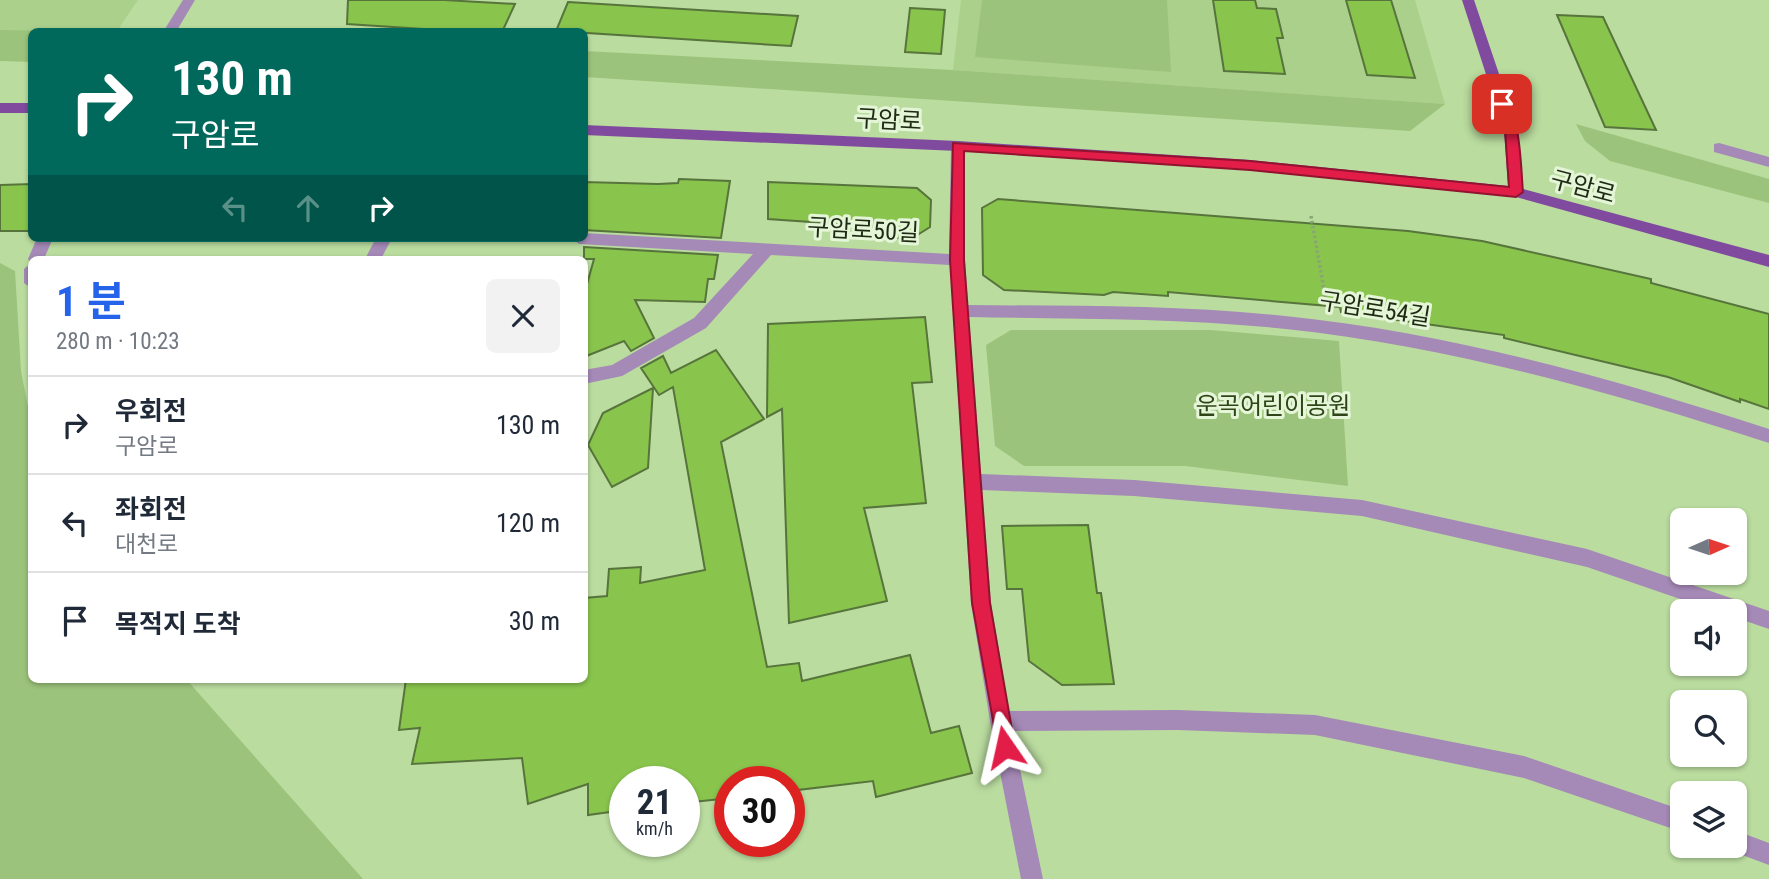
<!DOCTYPE html>
<html lang="ko">
<head>
<meta charset="utf-8">
<style>
	body { margin:0; font-family:"Roboto Condensed","Noto Sans KR",sans-serif; background:#f2f2f3; color:#1f2937; height:100vh; display:flex; flex-direction:column; font-size:26px; white-space:nowrap }
	* { box-sizing:border-box; margin:0 }
	p { font-size:23px; color:#747a83 }
	.icon { flex:none; width:38px; height:38px; fill:none; stroke:currentColor; stroke-width:2; stroke-linecap:round; stroke-linejoin:round }
	.map { position:relative; flex:1; overflow:hidden }
	.side { position:absolute; left:28px; top:256px; width:560px; height:427px; display:flex; flex-direction:column; background:#fff; border-radius:10px; box-shadow:0 2px 5px #0004 }
	.side>* { flex:none }
	.top-card { position:absolute; left:28px; top:28px; width:560px; height:214px; border-radius:10px; box-shadow:0 2px 5px #0004; background:#00695c; color:#fff; overflow:hidden }
	.needle { width:46px; rotate:87deg }
	.buttons { position:absolute; left:1670px; top:508px; display:grid; gap:14px }
	.buttons a { display:grid; place-items:center; width:77px; height:77px; border-radius:10px; background:#fff; box-shadow:0 2px 5px #0004; font-size:35px }
	.speed { position:absolute; left:609px; top:766px; display:flex; gap:14px; font-size:35px; font-weight:700; text-align:center }
	.speed>* { display:grid; place-content:center; width:91px; height:91px; border-radius:50%; background:#fff; box-shadow:0 2px 5px #0004; line-height:1 }
	.speed small { font-size:18px; font-weight:400 }
	.speed .limit { border:10px solid #d22; background:#fff; color:#111 }
	.pin { position:absolute; display:grid; place-items:center; width:60px; height:60px; color:#fff; margin:-30px; border-radius:14px; box-shadow:0 4px 10px #0006 }
	.me { position:absolute; width:77px; margin:-38px; rotate:349deg; stroke-linejoin:round; filter:drop-shadow(0 0 5px #0008) }
	.turn { display:flex; align-items:center; gap:24px; height:147px; padding:0 28px; font-size:32px }
	.turn .icon { width:91px; height:91px; stroke-width:2.5 }
	.turn b { display:block; font-size:49px; line-height:60px }
	.lanes { display:flex; align-items:center; height:66px; padding:0 28px; background:#0003; justify-content:center; gap:35px; direction:ltr }
	.lanes .off { opacity:.35 }
	.round { display:grid; place-items:center; flex:none; width:74px; height:74px; border-radius:10px; background:#f2f2f3 }
	.head { display:flex; align-items:center; justify-content:space-between; height:119px; padding:0 28px }
	h1 { font-size:42px; font-weight:700; line-height:52px; color:#2563eb }
	ul { padding:0; list-style:none }
	li { display:flex; align-items:center; gap:21px; height:98px; padding:0 28px; border-top:2px solid #e0e1e3 }
	li div { flex:1 }
	li b { display:block; font-size:26px }
	li em { font-style:normal }
	.map>svg:first-child { display:block }
	.built { fill:#abd08c }
	.green { fill:#9cc37b }
	.building { fill:#89c54d; stroke:#57743c; stroke-width:2 }
	.lines { fill:none; stroke-linecap:round; stroke-linejoin:round }
	.path { stroke:#8aa574; stroke-width:3.5; stroke-dasharray:2.5 2.5; stroke-linecap:butt }
	.minor { fill:#a589b7; fill-rule:evenodd }
	.major { fill:#804b9f; fill-rule:evenodd }
	.route { fill:#e11d48; stroke:#92132f; stroke-width:2 }
	.labels { text-anchor:middle; stroke-width:6; stroke-linejoin:round; paint-order:stroke }
	.street-label { font-size:24px; fill:#1e2b13; stroke:#e5f6d8 }
	.park-label { font-size:24px; fill:#2e4617; stroke:#e5f6d8 }
</style>
</head>
<body>
<div class="map">
<svg width="1769" height="879" viewBox="0 0 1769 879">
	<rect width="100%" height="100%" fill="#badc9f"/>
	<path class="built" d="M0 0H138L117 31 0 30Z
		M961 0H1415L1445 104 953 70Z"/>
	<path class="green" d="M982 0H1167L1171 72 975 57Z
		M0 30 117 31 32 32 31 62 0 61Z
		M584 51 953 70 1445 104 1410 131 585 77Z
		M1576 124 1769 179V203L1610 161 1585 141Z
		M0 263 15 271 21 371 32 427V679H186L363 879H0Z
		M1011 330H1211L1339 341 1348 486 1185 466H1024L995 446 986 345Z"/>
	<path class="building" d="M348 0H444L515 4 502 32H470L347 24Z
		M1213 0H1255L1257 8 1276 9 1283 38H1277L1285 74 1224 71Z
		M1346 0H1391L1415 78 1367 75Z
		M568 2 798 16 791 46 556 31Z
		M910 8 945 10 941 54 905 52Z
		M1557 15 1603 17 1656 130 1605 127Z
		M679 179 730 181 721 238 584 230V182L658 184 678 183Z
		M768 182 917 188 931 200 930 227 911 239 882 237 883 227 768 219Z
		M32 184V231H0V185Z
		M998 199 1408 231 1482 241 1651 279V283L1769 314V409L1740 399V402L1668 377 1504 338V335L1341 312 1340 307 1168 292V296L1113 292 1104 295 1004 290 983 275 982 208Z
		M584 247 718 255 714 279H708L705 302 635 300 654 338 631 351 624 341 584 357V295L594 259H584Z
		M925 317 932 382 912 383 926 503 864 508 887 601 789 623 782 409 767 417 768 324Z
		M716 350 764 419 721 442 767 667 799 663 802 681 910 655 931 733 959 726 972 773 876 797 873 781 789 791V782H730V798L684 803V782H625V810L588 815V784L528 804 522 758 412 764 420 728 399 730 406 679H584V598L607 596 609 569 641 567 640 583 705 570 673 387 659 395 641 368 663 356 671 373Z
		M653 388 648 468 612 487 588 445 603 413Z
		M1088 525 1097 593H1101L1114 684 1062 685 1029 661 1022 589H1007L1002 526Z"/>
	<g class="lines">
		<path class="path" d="M1311 216 1326 301"/>
		<path class="minor" d="M183 0H195L176 32H163Z
			M958 141 965 146V260L968 305C1074 306 1180 305 1285 316 1451 333 1611 378 1769 429V443C1611 392 1452 347 1286 329 1181 318 1075 319 969 317L981 474 1134 480 1362 500 1587 549 1769 611V629L1734 617V611H1715L1587 567 1362 516 1134 496 982 490 991 603 1009 711 1178 710 1315 715 1524 756 1682 810V832L1524 778 1315 735 1178 730 1012 731 1043 879H1021L990 721 971 603 950 265 771 255 706 328 622 376 584 384V370L612 365 694 318 753 254 579 244 571 238H584V233L949 254 951 146Z
			M1719 143 1769 157V167L1714 152V144Z
			M37 238H53L44 259H32V289L24 283V269L31 263 28 259Z
			M376 238H392L381 259H365Z
			M1734 830 1769 843V865L1726 849 1725 845H1734Z"/>
		<path class="major" d="M1462 0H1474L1518 130 1523 189 1769 255V267L1516 197 1250 170 958 151 584 135V125L958 141 1250 160 1508 186 1504 130Z
			M0 103H32V113H0Z"/>
	</g>
	<path class="route" d="M1502 100C1521 108 1521 173 1523 192L1516 197 1250 170 964 151V260L990 603 1015 747 1012 754 1005 757 999 754 972 603 950 260 953 143 1250 161 1509 187 1505 130 1496 104Z"/>
	<g class="labels">
		<g class="street-label">
			<text transform="translate(889 120) rotate(3)" y="8">구암로</text>
			<text transform="translate(1583 187) rotate(15)" y="8">구암로</text>
			<text transform="translate(863 230) rotate(3)" y="8">구암로50길</text>
			<text transform="translate(1375 309) rotate(9)" y="8">구암로54길</text>
		</g>
		<g class="park-label">
			<text x="1273" y="414">운곡어린이공원</text>
		</g>
	</g>
</svg>
<div class="buttons">
<a><svg class="needle" viewBox="-14 -14 28 28"><path d="M0-13l5 13h-10z" fill="#e53935"/><path d="M0 13l5-13h-10z" fill="#747a83"/></svg></a>
<a><svg class="icon" aria-label="sound" viewBox="0 0 24 24"><path d="M4 9h4l5-4v14l-5-4H4zM17 9q2 3 0 6"/></svg></a>
<a><svg class="icon" aria-label="search" viewBox="0 0 24 24"><circle cx="10" cy="10" r="6"/><path d="M15 15l6 6"/></svg></a>
<a><svg class="icon" aria-label="layers" viewBox="0 0 24 24"><path d="M12 4l9 5-9 5-9-5zM3 14l9 5 9-5"/></svg></a>
</div>
<div class="speed"><div>21<small>km/h</small></div><div class="limit">30</div></div>
<div class="pin" style="left:1502px;top:104px;background:#d93025"><svg class="icon" aria-label="arrive" viewBox="0 0 24 24"><path d="M6 21V4h12l-3 4 3 4H6"/></svg></div>
<svg class="me" style="left:1005px;top:747px" viewBox="-20 -20 40 40"><path d="M0-17L14 15 0 8-14 15z" fill="#e11d48" stroke="#fff" stroke-width="4"/></svg>
<div class="top-card">
<div class="turn"><svg class="icon" aria-label="right" viewBox="0 0 24 24"><path d="M7 20v-9h11M14 6l5 5-5 5"/></svg><div><b>130 m</b>구암로</div></div>
<div class="lanes"><svg class="icon off" aria-label="left" viewBox="0 0 24 24"><path d="M17 20v-9H6M10 6l-5 5 5 5"/></svg><svg class="icon off" aria-label="ahead" viewBox="0 0 24 24"><path d="M12 20V5M6 11l6-6 6 6"/></svg><svg class="icon" aria-label="right" viewBox="0 0 24 24"><path d="M7 20v-9h11M14 6l5 5-5 5"/></svg></div>
</div>
<section class="side">
<div class="head"><div><h1>1 분</h1><p>280 m · 10:23</p></div><a class="round"><svg class="icon" aria-label="close" viewBox="0 0 24 24"><path d="M6 6l12 12M18 6L6 18"/></svg></a></div>
<ul>
<li><svg class="icon" aria-label="right" viewBox="0 0 24 24"><path d="M7 20v-9h11M14 6l5 5-5 5"/></svg><div><b>우회전</b><p>구암로</p></div><em>130 m</em></li>
<li><svg class="icon" aria-label="left" viewBox="0 0 24 24"><path d="M17 20v-9H6M10 6l-5 5 5 5"/></svg><div><b>좌회전</b><p>대천로</p></div><em>120 m</em></li>
<li><svg class="icon" aria-label="arrive" viewBox="0 0 24 24"><path d="M6 21V4h12l-3 4 3 4H6"/></svg><div><b>목적지 도착</b></div><em>30 m</em></li>
</ul>
</section>
</div>
</body>
</html>
